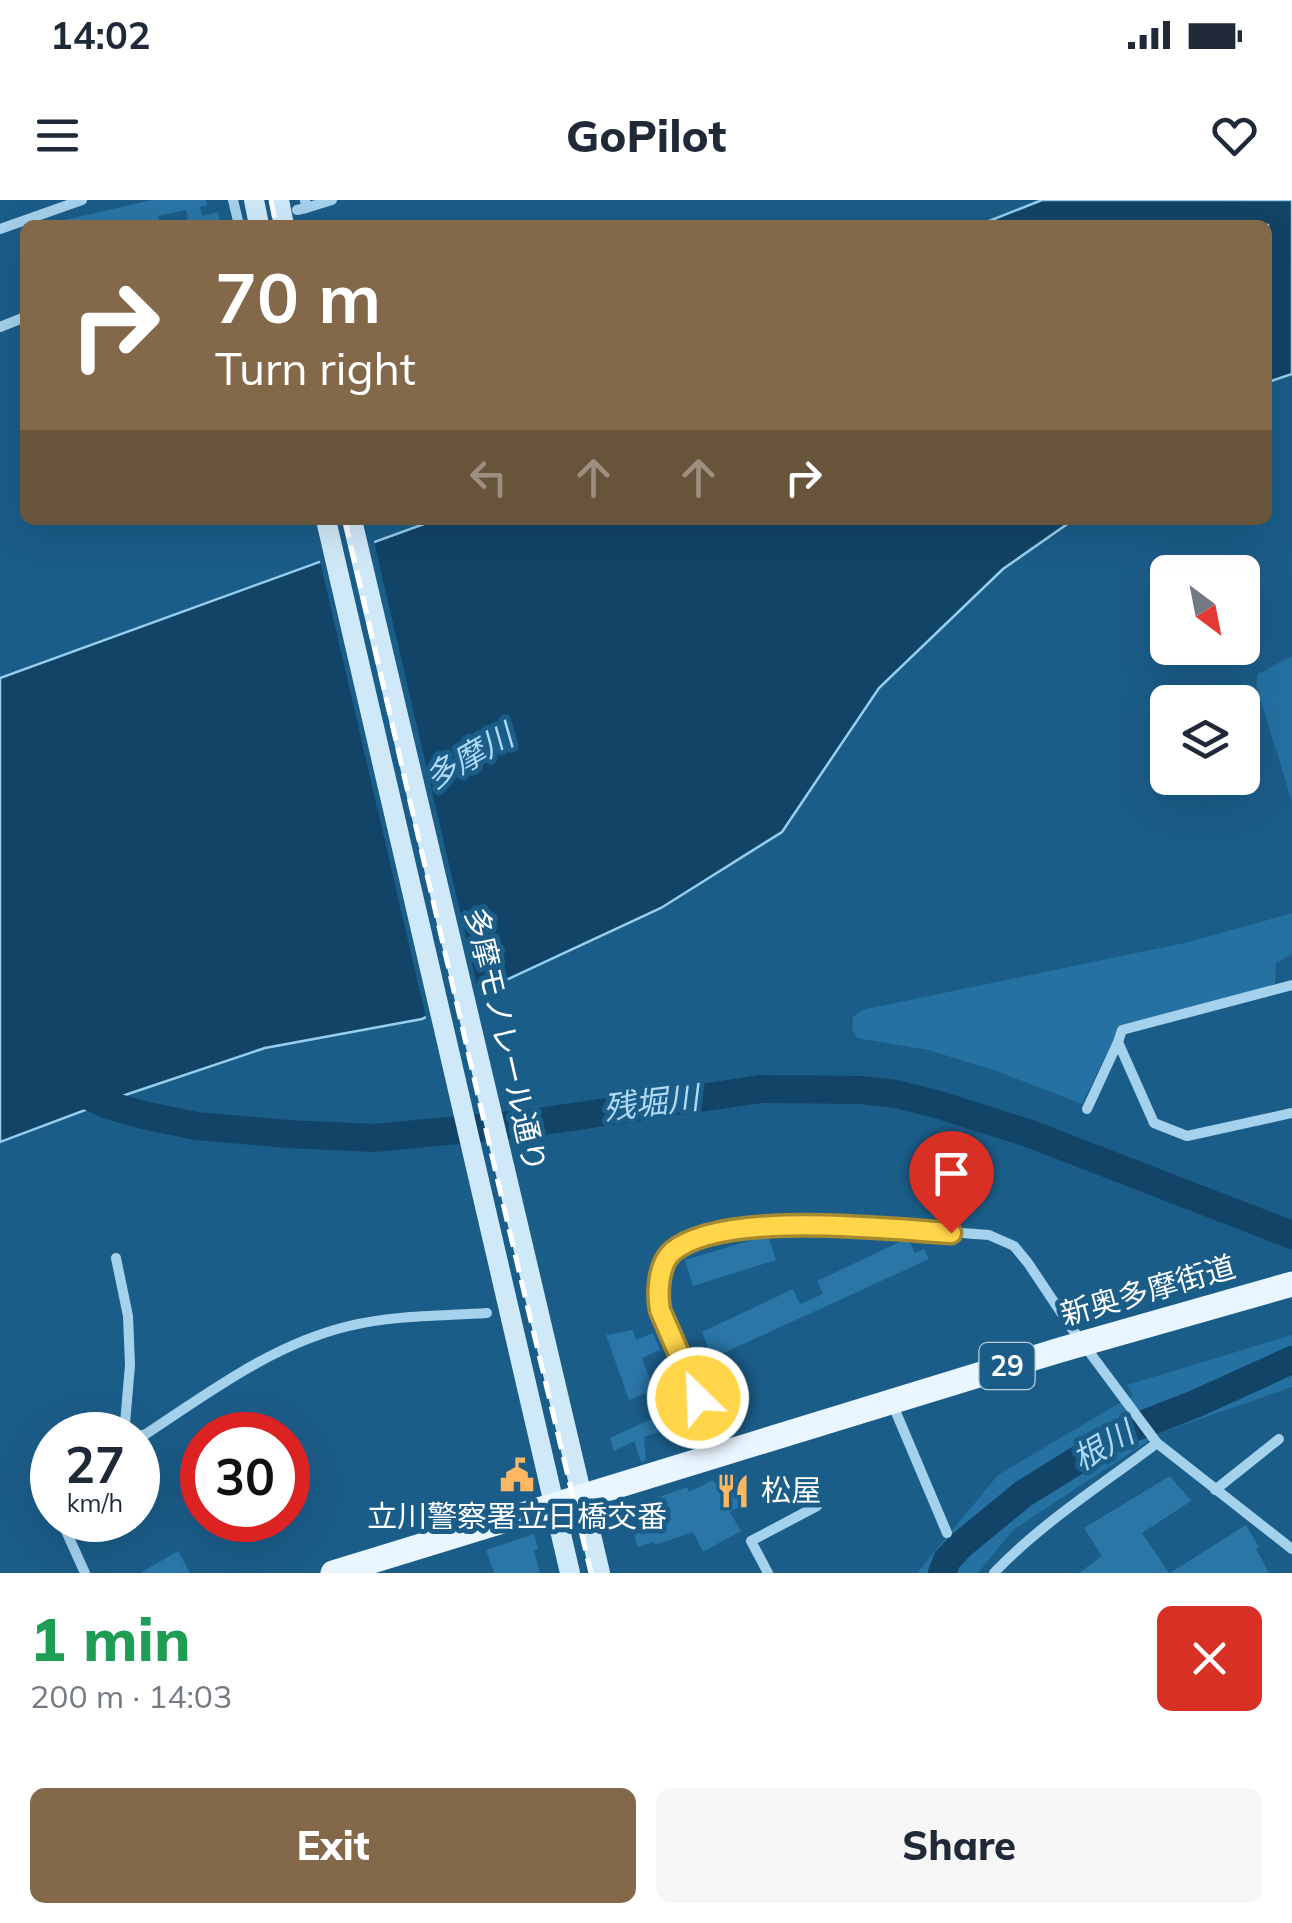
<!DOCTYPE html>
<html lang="en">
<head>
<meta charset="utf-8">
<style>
	body { margin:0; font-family:Mulish,"Noto Sans JP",sans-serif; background:#f6f6f7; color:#1f2937; height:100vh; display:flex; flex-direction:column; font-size:38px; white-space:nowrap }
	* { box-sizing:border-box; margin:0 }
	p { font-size:32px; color:#747a83 }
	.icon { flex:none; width:55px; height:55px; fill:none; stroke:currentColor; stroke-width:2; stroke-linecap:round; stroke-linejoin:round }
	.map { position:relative; height:1373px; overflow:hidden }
	.sheet { display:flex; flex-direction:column; background:#fff; flex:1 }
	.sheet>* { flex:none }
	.banner { position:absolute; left:20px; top:20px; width:1252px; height:305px; border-radius:15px; box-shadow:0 10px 40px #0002; background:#83684a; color:#fff; overflow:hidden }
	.needle { width:65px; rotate:148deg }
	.controls { position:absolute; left:1150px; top:355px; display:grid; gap:20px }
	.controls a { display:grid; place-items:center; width:110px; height:110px; border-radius:15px; background:#fff; box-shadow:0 10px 40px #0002; font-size:50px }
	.speed { position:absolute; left:30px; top:1212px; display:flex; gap:20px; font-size:50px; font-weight:700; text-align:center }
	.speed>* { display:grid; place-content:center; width:130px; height:130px; border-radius:50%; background:#fff; box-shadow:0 10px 40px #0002; line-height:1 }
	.speed small { font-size:25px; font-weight:400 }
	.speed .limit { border:15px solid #d22; background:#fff; color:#111 }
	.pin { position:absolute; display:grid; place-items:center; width:85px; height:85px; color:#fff; margin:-102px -42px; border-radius:50% 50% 50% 0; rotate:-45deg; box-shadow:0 0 10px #0007 }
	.pin .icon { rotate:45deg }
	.me { position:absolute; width:110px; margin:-55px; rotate:336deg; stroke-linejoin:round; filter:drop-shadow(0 0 8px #0008) }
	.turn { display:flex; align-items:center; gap:35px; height:210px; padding:0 30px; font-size:45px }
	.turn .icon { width:130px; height:130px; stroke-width:2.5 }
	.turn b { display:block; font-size:70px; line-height:85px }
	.lanes { display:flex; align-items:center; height:95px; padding:0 30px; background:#0003; justify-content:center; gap:50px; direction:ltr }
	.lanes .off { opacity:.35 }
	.round { display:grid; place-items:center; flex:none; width:105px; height:105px; border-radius:15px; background:#f6f6f7 }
	.overview { display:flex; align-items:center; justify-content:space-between; height:170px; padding:0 30px }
	h1 { font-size:60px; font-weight:800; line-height:75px; color:#1e9e55 }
	.action { display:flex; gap:20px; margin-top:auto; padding:20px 30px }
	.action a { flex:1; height:115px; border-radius:15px; background:#83684a; color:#fff; font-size:40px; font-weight:800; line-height:115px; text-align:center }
	.action a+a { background:#f6f6f7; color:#1f2937 }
	.status { display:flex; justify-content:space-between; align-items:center; height:70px; padding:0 50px; background:#fff; direction:ltr }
	.status svg { height:28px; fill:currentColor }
	header { display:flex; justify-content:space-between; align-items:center; height:130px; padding:0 30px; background:#fff; font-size:45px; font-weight:800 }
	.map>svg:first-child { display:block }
	.green { fill:#2471a2 }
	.water { fill:#124467; stroke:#97ceee; stroke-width:2.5 }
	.pier { fill:#1b5d89 }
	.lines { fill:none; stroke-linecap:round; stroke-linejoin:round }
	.river { stroke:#124467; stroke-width:28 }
	.building { fill:#2a76a7 }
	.street { stroke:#a4d1ec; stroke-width:10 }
	.secondary { stroke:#d0e9f9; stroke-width:20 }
	.primary { stroke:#e9f5ff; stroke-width:25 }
	.rail { stroke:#fff; stroke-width:5; stroke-dasharray:18 8; stroke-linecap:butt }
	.route-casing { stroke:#a68a30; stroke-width:25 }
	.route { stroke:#ffd54a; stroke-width:18 }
	.labels { text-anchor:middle; stroke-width:10; stroke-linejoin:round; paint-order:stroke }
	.shield { fill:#1b5d89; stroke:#bbcedc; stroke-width:2.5 }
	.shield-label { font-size:28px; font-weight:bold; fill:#fff }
	.street-label { font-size:30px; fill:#fff; stroke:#1b5d89 }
	.poi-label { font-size:30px; fill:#fff; stroke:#1b5d89; text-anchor:start }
	.water-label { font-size:32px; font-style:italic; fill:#b0daf4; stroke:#1b5d89 }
</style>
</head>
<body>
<div class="status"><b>14:02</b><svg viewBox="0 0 49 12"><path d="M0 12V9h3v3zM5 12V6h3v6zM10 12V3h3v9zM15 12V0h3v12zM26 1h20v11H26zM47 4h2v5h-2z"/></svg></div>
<header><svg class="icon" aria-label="menu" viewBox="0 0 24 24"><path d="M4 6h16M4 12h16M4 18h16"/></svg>GoPilot<svg class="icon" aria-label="heart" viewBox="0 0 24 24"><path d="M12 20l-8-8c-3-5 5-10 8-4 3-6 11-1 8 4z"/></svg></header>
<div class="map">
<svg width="1292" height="1373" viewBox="0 0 1292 1373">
	<rect width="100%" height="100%" fill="#1b5d89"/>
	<path class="green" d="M1292 456V602L1256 485 1258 474Z
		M1292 713V754L1276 763 1275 784 1120 826 1082 904 994 870 928 850 857 838 852 829 853 817 862 810 1189 742Z
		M1292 1135V1187L1162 1232 1013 1330 978 1373H917L998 1275 1133 1195 1127 1185Z"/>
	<path class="water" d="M1042 0H1292V174L1268 182V25H979Z
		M435 320H1073L1003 369 879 488 782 632 661 708 422 819 265 848 128 894 0 942V478Z"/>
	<path class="pier" d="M373 337 480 798 427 822 319 357Z"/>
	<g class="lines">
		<path class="river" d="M73 889 108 905 143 915 196 926 288 934 374 938 531 923 761 889 861 890 896 894 936 904 1028 933 1292 1035
			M942 1373 947 1360 961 1345 1023 1294 1123 1232 1195 1204 1292 1160"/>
	</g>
	<path class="building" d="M152 0H206L207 5 200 7 202 16 218 12 221 25H185L184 20 188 19 186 10 158 16 160 25H65V20Z
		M768 1035 776 1060 693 1086 685 1060Z
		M908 1038 915 1053 924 1049 929 1059 704 1162 699 1152 708 1147 702 1132 793 1089 800 1104 823 1094 817 1081Z
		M633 1130 636 1140 653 1133 660 1150 642 1158 654 1190 629 1200 606 1135Z
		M662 1214 665 1230 644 1237 646 1260 641 1262 634 1241 614 1251 610 1238Z
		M733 1272 750 1301 730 1312 741 1331 703 1352 693 1332 655 1345 653 1342 638 1347 627 1314 632 1312 631 1307 687 1287 689 1292 713 1280 715 1283Z
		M1170 1276 1191 1301 1142 1333 1169 1373H1079L1102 1356 1084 1328Z
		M1246 1325 1259 1347 1256 1349 1269 1373H1170Z
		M534 1334 538 1349 534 1351 540 1373H494L486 1350Z
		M178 1351 190 1373H140Z"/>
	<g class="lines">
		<path class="street" d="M233 0 239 25
			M306 8 332 0
			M297 10 306 8 305 0
			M0 29 82 0
			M0 127 25 117
			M1118 842 1122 830 1292 785
			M1087 909 1118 842 1154 923 1187 936 1292 913
			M116 1058 128 1116 130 1165 124 1235
			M892 1203 947 1333
			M138 1236 146 1234C210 1192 273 1144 349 1126 394 1115 442 1116 487 1113
			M722 1253 661 1110C657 1093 658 1065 672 1052 725 1007 918 1031 989 1035L1014 1046 1028 1063 1070 1126 1157 1243 1292 1349
			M1215 1290 1279 1239
			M52 1297V1301
			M61 1320 85 1373
			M768 1373 751 1341 817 1306
			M994 1373C1040 1324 1103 1284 1157 1243"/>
		<path class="secondary" d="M254 0 259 25
			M279 0 284 25
			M326 320 570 1373
			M352 320 600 1373"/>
		<path class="primary" d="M333 1373 1060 1150 1292 1084"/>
		<path class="rail" d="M271 0 276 25
			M345 320 505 1012 591 1373"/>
	</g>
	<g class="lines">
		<g class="route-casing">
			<path id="route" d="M698 1198 660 1110C657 1093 658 1065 672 1052 722 1010 886 1029 951 1033"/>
		</g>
		<use href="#route" class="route"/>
	</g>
	<defs>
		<g id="civic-bare" transform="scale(2.7)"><path d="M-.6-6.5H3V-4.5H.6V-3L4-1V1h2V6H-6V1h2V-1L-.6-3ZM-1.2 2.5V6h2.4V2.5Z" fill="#feb661" stroke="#1b5d89" stroke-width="2.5" paint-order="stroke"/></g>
		<g id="restaurant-bare" transform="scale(2.7)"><path d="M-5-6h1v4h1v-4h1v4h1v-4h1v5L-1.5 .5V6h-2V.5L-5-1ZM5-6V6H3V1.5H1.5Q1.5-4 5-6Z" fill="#feb661" stroke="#1b5d89" stroke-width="2.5" paint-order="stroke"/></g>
	</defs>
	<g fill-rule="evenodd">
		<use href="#civic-bare" x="517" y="1275"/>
		<use href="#restaurant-bare" x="733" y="1291"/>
	</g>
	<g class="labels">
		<rect class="shield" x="979.5" y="1143" width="55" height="46" rx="8"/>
		<g class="shield-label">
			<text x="1007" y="1176">29</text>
		</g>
		<g class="street-label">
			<text transform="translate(505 840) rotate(77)" y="10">多摩モノレール通り</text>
			<text transform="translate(1148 1091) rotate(-16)" y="10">新奥多摩街道</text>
		</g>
		<g class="poi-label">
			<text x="761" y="1301">松屋</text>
			<text x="517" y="1327" text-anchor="middle">立川警察署立日橋交番</text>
		</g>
		<g class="water-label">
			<text transform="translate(469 557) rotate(-30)" y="11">多摩川</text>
			<text transform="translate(651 903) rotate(-7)" y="11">残堀川</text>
			<text transform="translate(1103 1246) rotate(-30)" y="11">根川</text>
		</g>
	</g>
</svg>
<div class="controls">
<a><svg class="needle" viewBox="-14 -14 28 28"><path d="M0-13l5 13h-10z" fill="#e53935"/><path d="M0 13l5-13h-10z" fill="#747a83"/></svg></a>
<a><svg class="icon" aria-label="layers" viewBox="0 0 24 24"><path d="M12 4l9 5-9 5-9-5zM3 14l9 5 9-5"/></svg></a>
</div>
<div class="speed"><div>27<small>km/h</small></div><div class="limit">30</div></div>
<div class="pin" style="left:951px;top:1033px;background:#d93025"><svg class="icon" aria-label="arrive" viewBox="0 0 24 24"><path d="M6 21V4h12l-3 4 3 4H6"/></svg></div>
<svg class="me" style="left:698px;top:1198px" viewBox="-20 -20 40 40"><circle r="17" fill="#ffd54a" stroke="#fff" stroke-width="3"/><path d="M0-11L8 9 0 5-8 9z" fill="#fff"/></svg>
<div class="banner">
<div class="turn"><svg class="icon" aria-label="right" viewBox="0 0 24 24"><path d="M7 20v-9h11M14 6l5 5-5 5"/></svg><div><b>70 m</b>Turn right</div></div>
<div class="lanes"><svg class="icon off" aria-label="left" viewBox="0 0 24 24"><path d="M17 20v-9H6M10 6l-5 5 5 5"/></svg><svg class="icon off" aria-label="ahead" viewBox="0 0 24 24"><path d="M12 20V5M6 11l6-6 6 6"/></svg><svg class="icon off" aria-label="ahead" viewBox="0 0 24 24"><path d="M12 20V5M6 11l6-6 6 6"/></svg><svg class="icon" aria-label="right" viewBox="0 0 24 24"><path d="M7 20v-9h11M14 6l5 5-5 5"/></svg></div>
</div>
</div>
<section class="sheet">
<div class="overview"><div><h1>1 min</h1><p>200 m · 14:03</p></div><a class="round" style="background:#d93025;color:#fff"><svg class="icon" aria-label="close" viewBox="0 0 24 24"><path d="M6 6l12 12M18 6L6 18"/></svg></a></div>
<div class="action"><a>Exit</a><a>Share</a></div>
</section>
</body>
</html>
